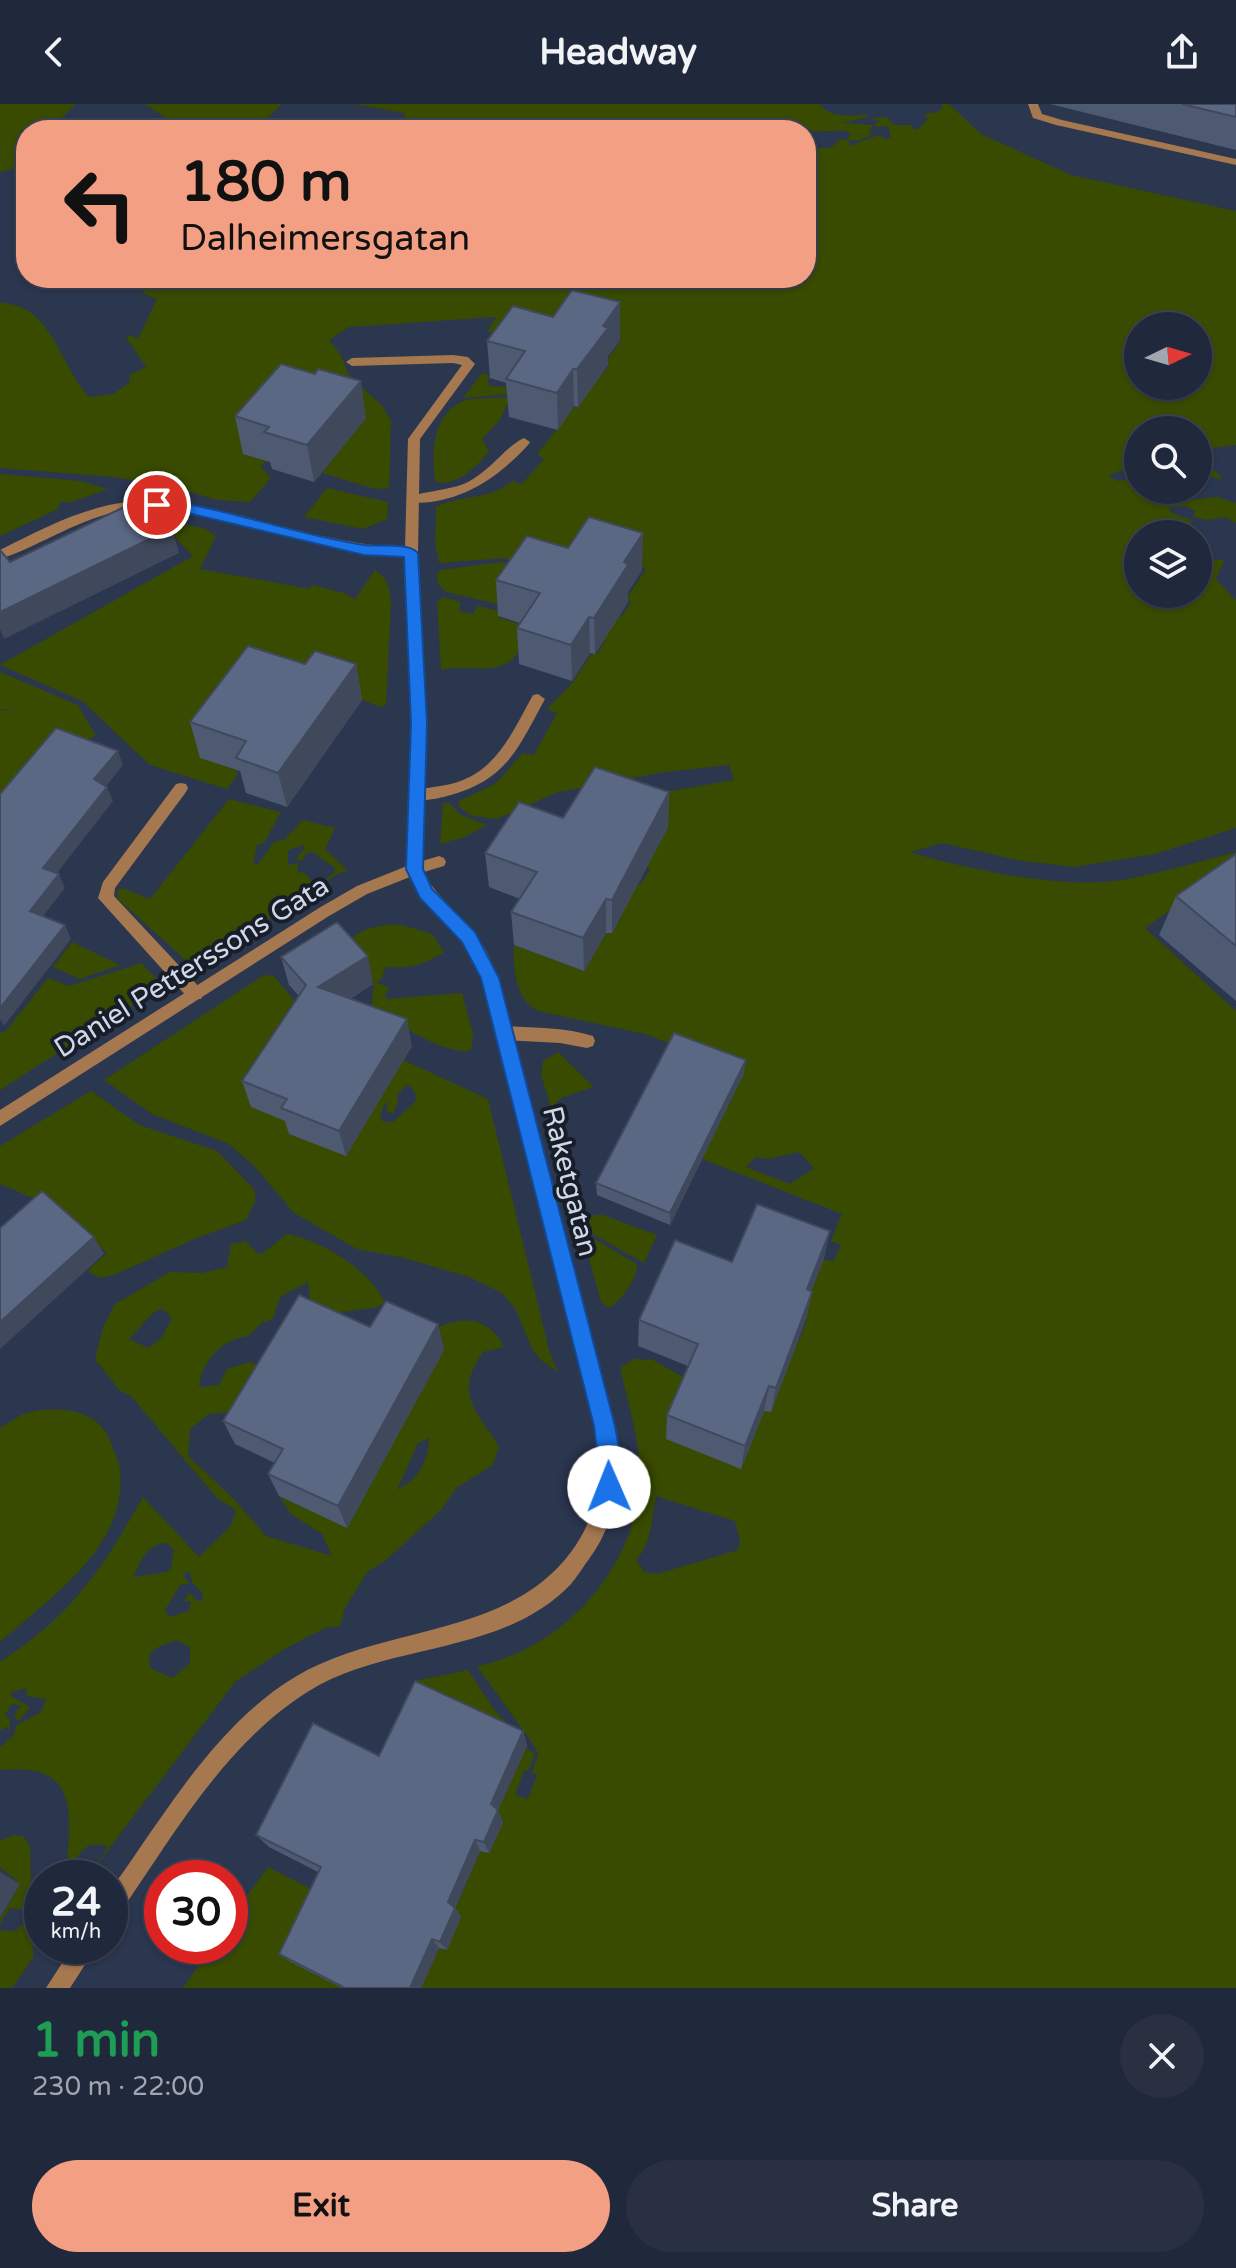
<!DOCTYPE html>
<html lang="en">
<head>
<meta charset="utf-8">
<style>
	body { margin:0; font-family:"Varela Round",sans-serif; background:#283042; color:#f1f3f6; height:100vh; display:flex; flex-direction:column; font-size:30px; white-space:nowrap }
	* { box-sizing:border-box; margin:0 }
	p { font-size:26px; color:#a2a6af }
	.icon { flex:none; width:44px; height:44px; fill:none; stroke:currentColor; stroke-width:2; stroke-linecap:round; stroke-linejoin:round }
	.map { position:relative; height:1884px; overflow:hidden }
	.panel { display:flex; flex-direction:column; background:#20283b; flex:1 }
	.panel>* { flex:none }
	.top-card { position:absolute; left:16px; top:16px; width:800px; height:168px; border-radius:32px; box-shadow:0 2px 6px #0004,0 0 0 2px #3d4455; background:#f39f84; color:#111; overflow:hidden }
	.needle { width:52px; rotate:85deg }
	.tools { position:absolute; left:1124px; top:208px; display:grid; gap:16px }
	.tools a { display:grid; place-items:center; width:88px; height:88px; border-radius:50%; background:#20283b; box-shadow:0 2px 6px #0004,0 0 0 2px #3d4455; font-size:40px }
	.speed { position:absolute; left:24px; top:1756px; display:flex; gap:16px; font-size:40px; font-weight:700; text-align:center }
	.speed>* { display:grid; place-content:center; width:104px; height:104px; border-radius:50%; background:#20283b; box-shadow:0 2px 6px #0004,0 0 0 2px #3d4455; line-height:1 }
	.speed small { font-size:20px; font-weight:400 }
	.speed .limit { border:12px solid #d22; background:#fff; color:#111 }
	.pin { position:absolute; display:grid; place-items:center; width:68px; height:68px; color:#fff; margin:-34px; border:4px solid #fff; border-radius:50%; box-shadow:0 2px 8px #0007 }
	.me { position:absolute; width:88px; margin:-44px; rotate:359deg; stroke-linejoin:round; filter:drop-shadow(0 0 6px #0008) }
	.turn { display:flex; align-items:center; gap:28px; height:168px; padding:0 32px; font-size:36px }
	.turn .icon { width:104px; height:104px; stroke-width:2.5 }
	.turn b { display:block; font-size:56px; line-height:68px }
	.round { display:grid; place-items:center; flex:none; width:84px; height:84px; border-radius:42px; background:#283042 }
	.overview { display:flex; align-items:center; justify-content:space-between; height:136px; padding:0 32px }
	h1 { font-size:48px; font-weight:700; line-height:60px; color:#1e9e55 }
	.button { display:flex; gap:16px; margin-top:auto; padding:16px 32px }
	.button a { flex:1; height:92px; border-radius:48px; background:#f39f84; color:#111; font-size:32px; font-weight:700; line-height:92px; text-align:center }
	.button a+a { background:#283042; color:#f1f3f6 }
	header { display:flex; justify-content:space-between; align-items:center; height:104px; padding:0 32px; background:#20283b; font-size:36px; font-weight:700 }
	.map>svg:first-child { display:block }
	.green { fill:#394b00; fill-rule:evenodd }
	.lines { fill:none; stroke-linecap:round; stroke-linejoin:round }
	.lane { fill:#a6784f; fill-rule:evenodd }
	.street { fill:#a6784f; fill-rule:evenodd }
	.wall { fill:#4e5972 }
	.shaded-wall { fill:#40495c }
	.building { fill:#5b6884; stroke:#40495c; stroke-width:2 }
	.route { fill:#1a73e8; stroke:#114b97; stroke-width:2 }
	.labels { text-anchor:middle; stroke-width:8; stroke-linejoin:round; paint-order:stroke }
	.street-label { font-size:28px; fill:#d0d8e8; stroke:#181e29 }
</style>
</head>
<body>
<header><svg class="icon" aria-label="back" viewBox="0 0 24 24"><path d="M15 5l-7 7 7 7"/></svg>Headway<svg class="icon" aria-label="share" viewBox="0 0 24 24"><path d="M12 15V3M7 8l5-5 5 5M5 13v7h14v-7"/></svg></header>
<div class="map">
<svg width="1236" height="1884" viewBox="0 0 1236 1884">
	<rect width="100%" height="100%" fill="#2b364f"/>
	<path class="green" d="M0 0H76L55 20V26H26V61L0 68Z
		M145 0H282L265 16 248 26H184Z
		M354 0H819C831 15 850 11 868 11V13L842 19 873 21 870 25 872 30 861 36H849V42L879 31 885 35 891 34 888 22 877 23 874 21 880 17 869 14 886 13 895 21H913L910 24 917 26 928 15 924 10 938 8 943 3 941 0H949L981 30 1071 71 1236 107V341L1203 345 1198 348 1223 375 1198 371V326H1138V360L1108 372 1118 377 1136 374 1138 386H1178L1172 390 1187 396 1217 393 1236 399V419L1226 413 1208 416 1193 413 1195 407 1186 402 1170 403V408L1190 416 1196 430H1138V490H1198V455L1224 456 1216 475 1236 497V724L1155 750 1074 763 1023 757 942 739 910 748C969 766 1062 785 1122 776 1161 769 1198 758 1236 748V796L1212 777 1145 824 1236 907V1884H421L439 1844 447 1846 454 1808 480 1747 489 1749 502 1719 495 1713 526 1644 535 1650 528 1667 524 1666 515 1691 528 1695 537 1671 532 1669 538 1650 533 1640 477 1562C564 1545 638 1462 640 1372 640 1336 628 1299 620 1264L634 1255 653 1256 690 1277 771 1308 791 1237H799L807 1216 802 1211 824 1155 833 1158 841 1141 831 1137 842 1110 702 1055 744 969 645 930 538 907C515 895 513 865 514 841L584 867 606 829H612L621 814 617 810 635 779 641 780 650 765 646 761 659 689 734 676 729 661 665 668 558 688 497 715 472 712 459 703V697L495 680 523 649 534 651 557 609 547 605 573 578 591 550H597L605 537 601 533 617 512 623 511 631 498 627 494 646 465 588 448 530 463 504 454 439 459 435 438 436 403C460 390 490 397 512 377L522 380 544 355 537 350 574 303H579L597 271H602L609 261 605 259 621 236 573 223 487 228 496 213 349 223 329 236 341 251 349 271 382 302 391 316 389 384 375 385 322 369 335 352 266 357 261 363 271 374 250 398 217 396 178 384 114 373 0 364V199C53 199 60 265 90 293L113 290 129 279 130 271 146 263 126 233 131 231 138 235 157 195 143 189 142 174H516L541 183 565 178 564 174H806V44H830L841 35 848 36 850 28C838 24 822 30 806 26H427L407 21 404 9ZM1138 222H1198V282H1138ZM799 1048 814 1064 790 1080 746 1063 756 1053 768 1055ZM656 1392 735 1417 740 1437 738 1446 657 1470 644 1468 636 1456C652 1440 652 1413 656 1392Z
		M482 269 491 272 487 277 490 282 508 283 517 289 463 294Z
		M511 293 499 317 482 335 489 347C477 363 457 383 435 378 432 351 431 313 461 298 473 292 497 295 511 293Z
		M0 370 80 377 108 385 72 398H60L58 405 0 432Z
		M327 384 388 398 387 415 363 425 304 413Z
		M155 413 206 425 216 432 200 465 310 485 312 481 344 489 355 495 375 466C388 475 389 482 391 498L386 601 381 603 362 596 201 653 236 666 238 670 227 685 150 661 82 597 0 561 193 452Z
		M501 458 508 460 497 500 446 488 438 480 437 469 441 466Z
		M444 493 461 498 459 507 473 510 478 502 500 507 498 513 531 524C525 534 519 551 510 557 492 571 464 560 441 566L437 498Z
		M0 568 78 601 96 632 59 647 0 701V606L19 607 0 605Z
		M229 695 281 708 264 739 257 741 253 759 258 760 274 738 284 736 303 716 335 724 325 745 348 767 339 769 193 863 118 795 117 786 123 784 150 795ZM303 741 305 744 296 755 299 757 303 756 305 750 313 748 335 764 334 769 322 778 311 776 304 768 297 769 298 760 296 759 288 761V746Z
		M443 699H449L461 711 487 721 465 733 440 740Z
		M402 821 432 830 444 848C423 861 410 865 386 863L381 876 375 878 389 883 385 891 387 895 462 889 473 930 471 946C447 953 394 917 371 904L374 878 345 846C353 824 381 820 402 821Z
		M72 838 120 861 80 875 53 863Z
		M141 859 159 877 156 886 0 986V928H5L48 874 69 882 76 880Z
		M264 871 274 872 308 913 295 1020 346 1052 403 956 488 995 550 1250 558 1268 541 1256 532 1245 516 1206 502 1189 469 1173 404 1154 357 1145 294 1109 256 1064 229 1040 152 1010 104 976ZM407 980 415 988 416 997 393 1018H383L380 1012 384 1000 388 998 386 1006 393 1010 398 998 397 991Z
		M558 948 594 983 563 993 551 1003 541 971 543 957Z
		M91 987 139 1021 217 1047 254 1085 256 1095 246 1116 199 1133 116 1170C105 1174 97 1176 88 1166L107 1149 54 1103 0 1080V1042Z
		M594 1111H603L657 1131 644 1159 589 1128 587 1116Z
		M287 1130C320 1136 371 1166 384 1198L378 1203 342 1208 330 1227 310 1196 308 1178 280 1193 273 1215 261 1219 249 1232C222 1235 202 1256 199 1283L219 1281 227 1265 250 1258 259 1261 232 1308 209 1310 190 1325 188 1352 235 1396 266 1432 332 1452 322 1430 291 1410 279 1392 347 1423 444 1246 439 1223C465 1211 490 1215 504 1243L483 1248C454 1290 475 1305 499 1342L493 1361 456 1384 442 1405 386 1456 367 1468 345 1504 340 1522 325 1524 281 1547 235 1578 87 1774 108 1743C79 1732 77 1760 66 1774 70 1712 83 1658 0 1666V1643L14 1631 16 1622 41 1608 46 1595 27 1592 26 1584 11 1588V1592L30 1603 19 1617 14 1614 17 1606 22 1602 12 1600 5 1611 10 1616 9 1629 7 1622 0 1627V1558C73 1510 101 1467 143 1393L199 1453 231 1422 236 1406 217 1394 131 1292 119 1286 95 1255 103 1223 115 1200 170 1168 202 1169 227 1163 231 1140 245 1137 258 1150 263 1149ZM162 1205 172 1214 162 1233 149 1244 129 1235 155 1207ZM429 1334C428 1357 419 1375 397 1386L418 1339ZM167 1439 174 1446 171 1464 167 1468 134 1473C140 1456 147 1440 167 1439ZM190 1468 192 1478 203 1490 202 1497H198L189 1489 184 1497H191L189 1507 169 1513 165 1506 180 1481 190 1479 184 1473 185 1469ZM176 1536 190 1543V1559L172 1574 150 1564 149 1551 154 1545Z
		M591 1133 637 1160C638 1174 621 1197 609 1204L601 1198 585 1140Z
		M39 1306C67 1304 100 1307 111 1339 114 1348 120 1358 120 1368 127 1444 49 1494 0 1538V1324L21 1311Z
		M468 1566 493 1604 527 1642 417 1591 414 1577Z
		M14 1731 24 1733 30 1742 33 1854 12 1884H0V1826L15 1827 27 1817 26 1806 10 1804 0 1820V1815L20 1780 0 1763V1737Z
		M268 1763 327 1793 342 1884H183L212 1842H230V1815Z"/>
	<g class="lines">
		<path class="lane" d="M524 334 530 338 528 341C501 370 472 392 431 398 421 399 413 400 407 395 417 387 451 387 468 378 490 367 506 342 524 334Z
			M538 590 545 595C519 642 508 675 451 691 440 694 425 698 414 695L412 691 414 687C430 682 447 683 463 676 499 662 515 623 533 591Z
			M181 679 186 680 188 684 186 688 115 784 114 792 201 885 203 890 201 895H189L98 794 103 778 176 680Z
			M439 752 444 754 446 758 444 762 414 771 407 765 409 761Z
			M505 922C534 924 565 923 593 932L595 937 593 942 587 944 560 939 505 936 499 934 497 929 499 924Z"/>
		<path class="street" d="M1028 0H1038L1042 10 1062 16 1236 55V61L1056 21 1033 14Z
			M453 251 468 253 475 260 420 335 418 449 426 619 421 765C435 791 456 806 474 829 485 842 492 858 498 874L614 1322C622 1369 618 1416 589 1455 583 1463 577 1473 571 1480 503 1552 388 1538 309 1587 224 1640 172 1734 117 1813L110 1817C110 1808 108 1795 111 1787 113 1780 120 1773 124 1767 137 1748 149 1730 162 1712 198 1660 240 1606 295 1573 383 1520 506 1535 571 1448 600 1409 603 1369 596 1322L482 874C465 828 431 814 410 773L367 790 329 812 0 1022V1006L319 804 357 782 407 762 412 619 405 453C349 449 296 434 241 421 204 412 165 401 126 406 80 413 43 441 0 455V446C40 426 81 404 126 398 165 392 204 403 242 412 296 426 349 441 405 444L408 335 462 261 453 259 352 262 346 258 352 254Z
			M73 1842H97L70 1884H46Z"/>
	</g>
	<path class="wall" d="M1050 0H1236V46Z
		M620 236 608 252V261L578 303 574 302 558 326 509 313 506 279 490 274 487 237Z
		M235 312 366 314 314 378 272 365 270 358 243 350Z
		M642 466 628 488V498L595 550 590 549 572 577 519 560 517 524 520 519 498 512 496 476Z
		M305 560H356L362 596 287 703 246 689 240 667 200 654 190 618Z
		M669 688 668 723 612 829H606L584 867 514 841 511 808 520 795 489 783 485 749 563 714Z
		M1236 750V897L1159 831 1176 792Z
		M281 853 373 880 350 895 412 942 346 1052 289 1030 285 1017 251 1003 242 977 299 892 289 881Z
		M744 969 670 1121 597 1091 596 1079Z
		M824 1155 811 1187 812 1188 806 1215 771 1308 764 1307 741 1365 666 1335 667 1311 688 1262 638 1242 639 1216Z
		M438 1220 444 1246 347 1424 279 1392 268 1370 275 1359 235 1340 223 1317 370 1223Z
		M523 1627 527 1642 498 1706 503 1719 489 1749 480 1747 455 1804 461 1813 447 1846 439 1844 421 1884H342L291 1858 279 1850 318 1768 269 1743 256 1731 379 1652Z"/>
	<path class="shaded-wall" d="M620 198V236L608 252V261L578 303 577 265 603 222Z
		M573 265 574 302 558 326 557 289Z
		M361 277 366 314 314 378 307 341Z
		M172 424 179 449 4 535 0 525V508Z
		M643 429 642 466 628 488V498L595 550 594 514 624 458Z
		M589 513 590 549 572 577 571 541Z
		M356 560 362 596 287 703 278 669Z
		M118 647 123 661 100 690 94 675Z
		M107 683 113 697 50 778 43 764Z
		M669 688 668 723 612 829V796Z
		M59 770 65 784 36 821 30 807Z
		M606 795V829L584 867 583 834Z
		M65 821 71 835 4 922 0 915V904Z
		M368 852 373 880 325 910 318 883Z
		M407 915 412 942 346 1052 339 1027Z
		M746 956 744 969 670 1121V1109Z
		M830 1127 824 1155 802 1211 807 1185Z
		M94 1133 104 1150 0 1245V1218Z
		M812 1188 806 1215 771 1308 776 1284Z
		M438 1220 444 1246 347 1424 338 1402Z
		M769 1282 764 1307 741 1365 745 1342Z
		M523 1627 527 1642 498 1706 503 1719 489 1749 484 1738 491 1700Z
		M475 1736 480 1747 455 1804 461 1813 447 1846 440 1838 448 1798Z
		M0 1768 20 1780 0 1814Z
		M432 1835 439 1844 421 1884H410Z"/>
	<path class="building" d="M1182 0H1236V13Z
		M572 186 620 198 603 222 608 224 577 265H573L557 289 506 275 525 247 487 237 513 202 553 213Z
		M281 260 315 270 318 265 361 277 307 341 264 328 269 323 235 312Z
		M143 394 172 424 0 508V446L10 458Z
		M589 413 643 429 624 458 628 461 594 514 589 513 571 541 517 524 540 489 496 476 527 432 568 444Z
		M248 542 305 560 315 547 356 560 278 669 236 654 246 637 190 618Z
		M56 624 118 647 94 675 107 683 43 764 59 770 30 807 65 821 0 904V690Z
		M595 663 669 688 612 796 606 795 583 834 511 808 537 768 485 749 519 698 563 714Z
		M1236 750V842L1176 792Z
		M337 818 368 852 318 883 407 915 339 1027 281 1004 287 995 242 977 306 881 281 853Z
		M674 929 746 956 670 1109 596 1079Z
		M42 1087 94 1133 0 1218V1124Z
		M757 1100 830 1127 807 1185 812 1188 776 1284 769 1282 745 1342 667 1311 698 1240 639 1216 675 1136 732 1158Z
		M299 1191 370 1223 386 1197 438 1220 338 1402 268 1370 283 1345 223 1317Z
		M415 1577 523 1627 491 1700 498 1706 484 1738 475 1736 448 1798 455 1804 440 1838 432 1835 410 1884H345L279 1850 321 1763 256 1731 313 1619 379 1652Z"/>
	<path class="route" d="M157 396C227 403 294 431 364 441 380 443 407 438 418 449L427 619 423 765 432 785 475 828 499 874 615 1322C619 1343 625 1370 617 1390L609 1393 602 1390 594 1322 481 874 462 838 420 794 406 765 411 619 404 453 364 451 188 409 151 404V397Z"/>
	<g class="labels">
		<g class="street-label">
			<text transform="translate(191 862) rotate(-32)" y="10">Daniel Petterssons Gata</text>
			<text transform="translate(571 1077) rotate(76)" y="10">Raketgatan</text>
		</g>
	</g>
</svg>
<div class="tools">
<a><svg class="needle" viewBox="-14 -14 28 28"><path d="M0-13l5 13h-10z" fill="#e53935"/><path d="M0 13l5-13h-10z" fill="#a2a6af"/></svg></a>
<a><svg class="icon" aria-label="search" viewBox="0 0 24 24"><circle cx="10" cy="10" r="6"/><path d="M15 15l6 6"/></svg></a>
<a><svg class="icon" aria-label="layers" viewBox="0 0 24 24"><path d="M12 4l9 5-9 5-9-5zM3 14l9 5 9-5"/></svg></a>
</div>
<div class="speed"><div>24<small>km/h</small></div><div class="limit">30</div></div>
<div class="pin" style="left:157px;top:401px;background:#d93025"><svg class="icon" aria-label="arrive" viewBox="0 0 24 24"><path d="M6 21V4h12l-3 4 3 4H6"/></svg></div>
<svg class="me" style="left:609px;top:1383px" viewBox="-20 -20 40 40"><circle r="19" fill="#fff"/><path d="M0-13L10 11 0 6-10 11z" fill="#1a73e8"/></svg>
<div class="top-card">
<div class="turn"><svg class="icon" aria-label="left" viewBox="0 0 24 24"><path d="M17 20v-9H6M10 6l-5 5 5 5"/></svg><div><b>180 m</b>Dalheimersgatan</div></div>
</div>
</div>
<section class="panel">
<div class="overview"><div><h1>1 min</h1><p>230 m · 22:00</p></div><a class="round"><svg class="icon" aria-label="close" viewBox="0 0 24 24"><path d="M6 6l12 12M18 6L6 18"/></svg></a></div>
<div class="button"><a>Exit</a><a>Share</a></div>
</section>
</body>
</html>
